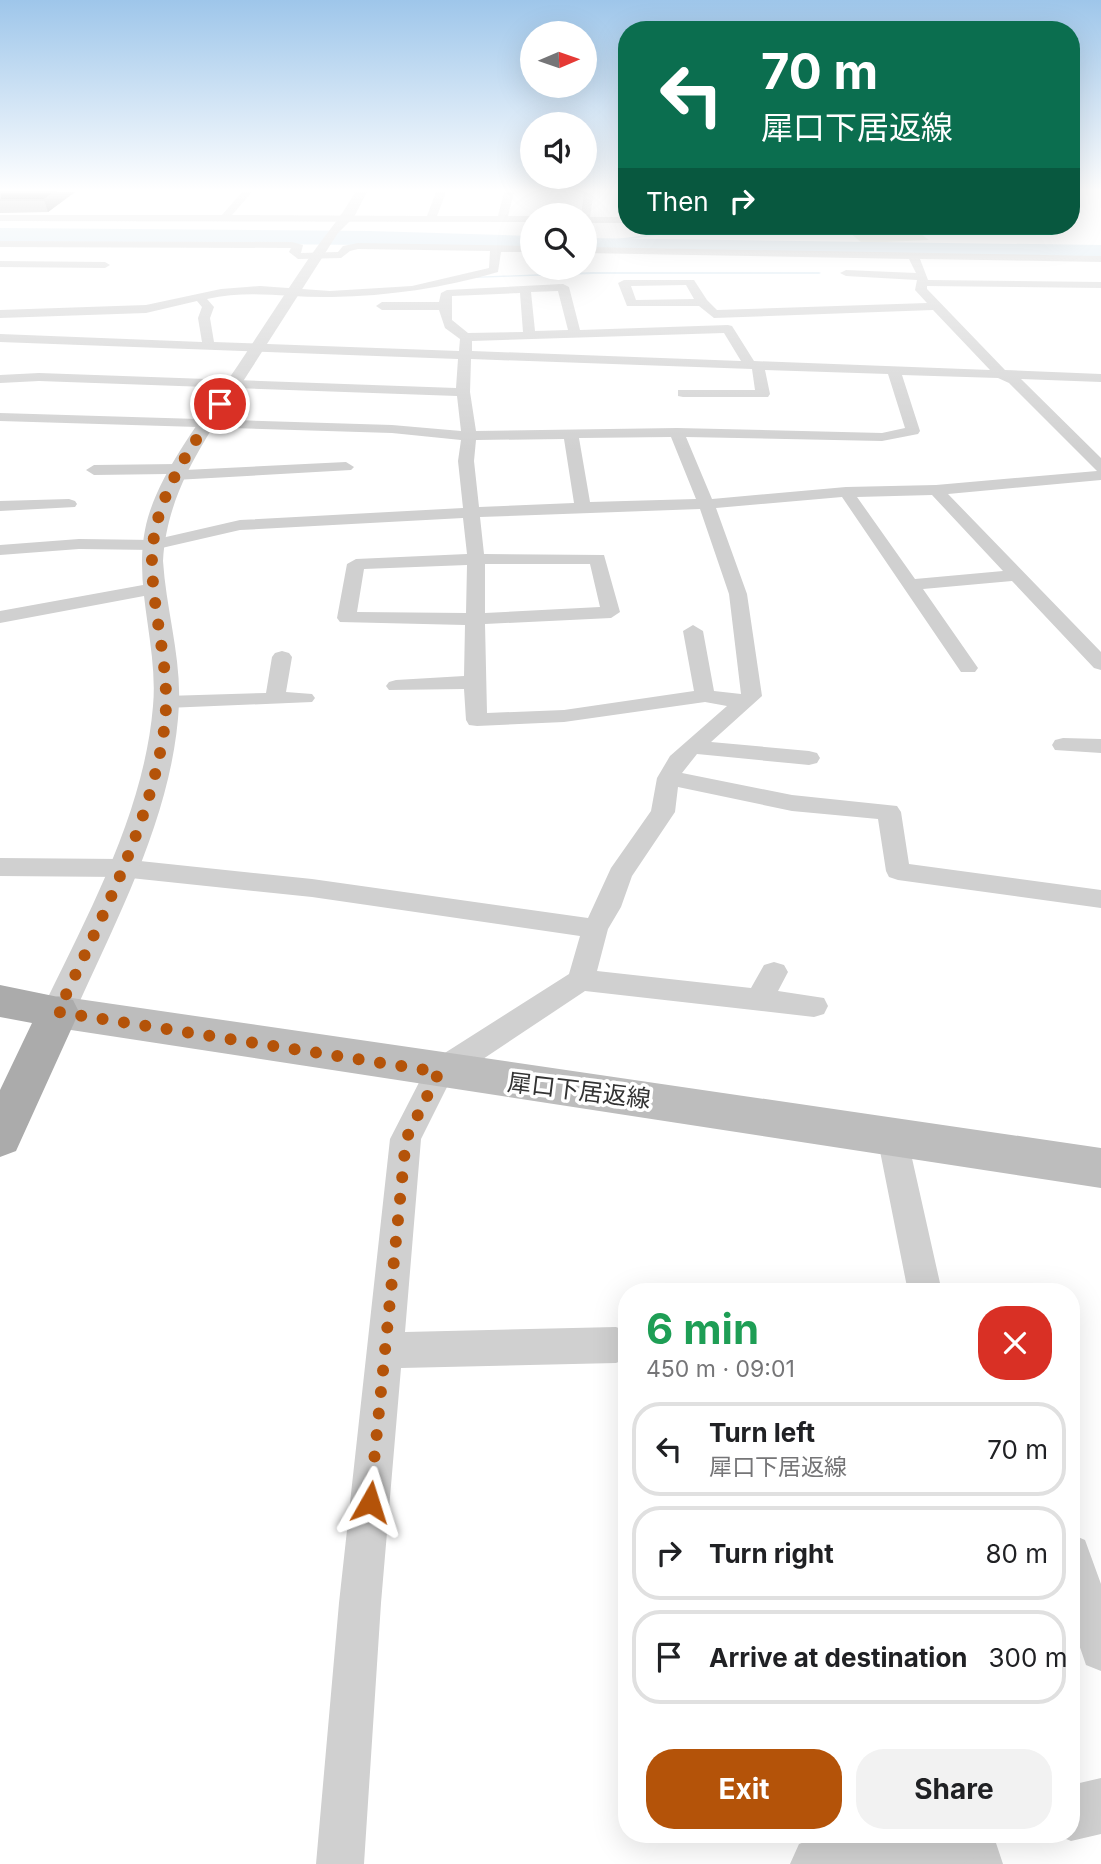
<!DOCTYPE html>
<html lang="en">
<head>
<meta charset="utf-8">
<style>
	body { margin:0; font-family:Inter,"Noto Sans JP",sans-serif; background:#f2f2f2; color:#202124; height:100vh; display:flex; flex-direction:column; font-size:26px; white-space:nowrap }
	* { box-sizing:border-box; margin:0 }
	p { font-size:23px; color:#757577 }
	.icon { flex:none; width:38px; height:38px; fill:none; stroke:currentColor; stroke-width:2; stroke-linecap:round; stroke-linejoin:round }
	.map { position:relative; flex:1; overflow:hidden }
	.side { position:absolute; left:618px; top:1283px; width:462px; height:560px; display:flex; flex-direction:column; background:#fff; border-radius:28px; box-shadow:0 7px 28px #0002 }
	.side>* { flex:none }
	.guide { position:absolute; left:618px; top:21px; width:462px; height:214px; border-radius:28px; box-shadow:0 7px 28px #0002; background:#0b6e4f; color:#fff; overflow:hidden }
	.needle { width:46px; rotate:88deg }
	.tools { position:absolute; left:520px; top:21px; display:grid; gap:14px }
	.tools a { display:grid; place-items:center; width:77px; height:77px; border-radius:50%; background:#fff; box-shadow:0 7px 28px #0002; font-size:35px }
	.pin { position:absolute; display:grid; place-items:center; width:60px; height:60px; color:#fff; margin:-30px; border:4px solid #fff; border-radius:50%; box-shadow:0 2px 7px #0007 }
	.me { position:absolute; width:77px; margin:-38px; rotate:6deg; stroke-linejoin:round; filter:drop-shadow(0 0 5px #0008) }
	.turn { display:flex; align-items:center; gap:24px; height:147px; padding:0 28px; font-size:32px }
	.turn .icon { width:91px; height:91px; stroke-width:2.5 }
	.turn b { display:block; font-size:49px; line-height:60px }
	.then { display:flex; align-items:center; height:66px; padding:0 28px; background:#0003; gap:14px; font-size:26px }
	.round { display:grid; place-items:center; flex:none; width:74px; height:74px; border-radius:28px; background:#f2f2f2 }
	.overview { display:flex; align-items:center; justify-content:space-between; height:119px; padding:0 28px }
	h1 { font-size:42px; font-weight:700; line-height:52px; color:#1e9e55 }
	.cta { display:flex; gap:14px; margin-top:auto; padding:14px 28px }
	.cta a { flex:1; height:80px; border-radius:28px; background:#b45309; color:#fff; font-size:28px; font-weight:700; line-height:80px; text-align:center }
	.cta a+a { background:#f2f2f2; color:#202124 }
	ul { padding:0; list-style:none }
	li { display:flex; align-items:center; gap:21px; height:94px; margin:0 14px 10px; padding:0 14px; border:4px solid #e0e0e0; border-radius:28px }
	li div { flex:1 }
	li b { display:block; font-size:26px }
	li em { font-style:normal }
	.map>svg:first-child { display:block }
	.green { fill:#e6ecdf }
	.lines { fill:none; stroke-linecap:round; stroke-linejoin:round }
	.stream { fill:#cfe2ee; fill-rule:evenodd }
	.river { fill:#cfe2ee; fill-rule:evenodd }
	.path { stroke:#cdcdcd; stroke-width:2; stroke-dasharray:2 2; stroke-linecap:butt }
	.minor { fill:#d0d0d0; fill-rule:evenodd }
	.tertiary { fill:#d0d0d0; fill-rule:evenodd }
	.secondary { fill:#bdbdbd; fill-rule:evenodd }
	.primary { fill:#ababab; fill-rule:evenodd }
	.wall { fill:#8c8c8c }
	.shaded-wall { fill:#5f5f5f }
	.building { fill:#1a1a1a; stroke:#5f5f5f; stroke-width:2 }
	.route { stroke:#b45309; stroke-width:12; stroke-dasharray:0 21.6 }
	.labels { text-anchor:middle; stroke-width:7; stroke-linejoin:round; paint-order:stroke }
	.street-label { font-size:24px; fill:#333; stroke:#fff }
</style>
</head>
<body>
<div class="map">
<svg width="1101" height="1864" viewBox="0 0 1101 1864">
	<rect width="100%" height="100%" fill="#fff"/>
	<path class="green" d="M842 226H910L929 240 862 243Z"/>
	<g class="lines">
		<path class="stream" d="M719 226H728L584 245V243Z
			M593 272H819L821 273 819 274H593L472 278 470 277Z"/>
		<path class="river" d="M0 228 371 231 532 236V250L371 245 0 242Z
			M584 238 1101 245V259L584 252Z"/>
		<path class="path" d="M709 226 724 232
			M732 231 759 226"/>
		<path class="minor" d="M242 192H252L232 215 427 216 436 192H446L437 216H498L504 192H514L508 216H532V222L0 221V215H222Z
			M584 192H594L590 217H626V223H584V215H581Z
			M0 241 292 242 303 245 301 253 338 252 343 246 358 243 532 246V252H501L498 272C443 288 389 296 332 297 289 298 250 289 207 299L214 307 210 318 214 342 459 351 460 339 445 328 439 310H382L376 306 382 302H439L441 293 447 290 563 284 569 287 580 330 728 325 732 326 754 361 990 370 933 310 714 318 699 306H627L618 283 624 280H694L707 300 717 310 927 303 915 290 917 280 846 276 840 273 846 270 916 273 909 259 584 253V247L1101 256V262L920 259 928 280 1101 282V288L927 286V289L1005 370 1101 374V382L1021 379 1101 458V480L948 494 1101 652V670L1094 668 1012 581 923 589 978 668 975 672H961L842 497 716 508 747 594 762 696 711 742 809 751 817 753 820 758 817 763 809 765 697 754 682 773 792 795 897 806 901 812 909 864 1101 890V908L898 880 889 877 886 871 878 819 792 811 678 787 675 812 632 876 621 907 608 929 597 971 751 988 764 965 774 962 784 965 788 972 778 991 824 998 828 1006 824 1014 814 1017 585 991 450 1081 421 1139 405 1332 616 1327 626 1331V1359L616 1363 401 1368 381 1603 364 1864H316L339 1603 390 1139 429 1063 569 974 580 936 312 897 121 877 0 876V858L121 859 312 879 588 918 611 868 651 811 657 778 670 756 727 706 705 702 564 722 477 726 469 725 466 720 464 689 389 690 386 686 389 682 396 680 464 676 465 625 340 622 337 618 347 564 356 559 467 554 463 518 240 530 153 550 79 549 0 555V545L79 539 153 540 240 520 463 508 458 461 461 440 392 433 0 421V413L392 425 461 431 457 396 39 381 0 383V375L39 373 456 388 458 359 0 342V334L202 342 198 318 202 307 197 301 146 313 0 318V310L146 305 221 289 260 286 330 291 412 286 489 268 490 251 358 249 350 251 341 258 298 259 289 252 291 248 0 247ZM686 285 694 299 636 300 631 286ZM558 291 568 330 535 331 531 292ZM520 293 523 332 468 333 452 320V296ZM724 333 741 361 472 351V341ZM471 359 752 369 755 390H678V396L683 397H768L770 394 765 370 888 374 905 428 882 433 677 428 476 431 470 392ZM902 375 998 378 1009 383 1097 471 936 485 846 487 712 499 686 437 882 441 918 434 920 431ZM671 437 696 499 590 502 579 438ZM564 439 574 503 479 507 474 461 476 440ZM932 495 1003 571 915 579 857 497ZM700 509 729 594 741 694 714 691 703 631 693 625 683 631 694 691 564 710 487 713 485 624 611 618 620 612 604 555 484 554 480 517ZM485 564H590L600 607 485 613ZM467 565 466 613 357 612 364 569Z
			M0 261 105 262 110 265 105 268 0 267Z
			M346 462 354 467 351 470 175 480 169 478 168 474 94 475 86 470 94 465 178 464 184 466 185 470Z
			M69 499 75 501 77 504 75 507 0 511V501Z
			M154 583 163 589 160 593 0 623V611Z
			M282 651 289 653 292 657 286 692 312 694 315 698 312 702 166 708 159 706 156 702 159 698 166 696 266 693 272 657 275 653Z
			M1063 738 1101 739V753L1055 750 1052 745 1055 740Z
			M892 1122 903 1126 907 1136 942 1292H908L877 1136 881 1126Z
			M1071 1534 1085 1540 1101 1584V1671L1086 1665 1071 1621Z
			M945 1834H993L1003 1864H955Z"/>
		<path class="tertiary" d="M355 192H367L354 217 338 233C309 278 280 324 251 369 212 430 167 486 163 561 166 609 181 656 179 704 174 812 118 916 75 1012L70 1021 58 1025 46 1021 41 1012C87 916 144 814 153 706 159 640 128 576 150 511 165 468 193 431 219 393 249 350 277 305 307 261 323 237 342 217 355 192Z
			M1101 1778V1834L1071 1841 1054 1834H1071V1785Z
			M826 1834H996L988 1854 959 1864H790L799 1844Z"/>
		<path class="secondary" d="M58 996 1101 1148V1188L58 1028 44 1023 38 1012 44 1001Z"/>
		<path class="primary" d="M0 985 73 1000 79 1012 16 1151 0 1157V1090L32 1023 0 1017Z"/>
	</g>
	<path class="wall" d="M0 192H75L48 212 0 213Z"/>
	<path class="shaded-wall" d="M55 192H75L48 212 44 200Z"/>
	<path class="building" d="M0 192H55L44 200H0Z"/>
	<linearGradient id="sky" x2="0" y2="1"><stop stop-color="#9ec6ea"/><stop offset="0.42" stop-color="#fff"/><stop offset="1" stop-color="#fff" stop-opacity="0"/></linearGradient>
	<rect width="1101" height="453" fill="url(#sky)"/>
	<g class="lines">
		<path class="route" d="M220 404C187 453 150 504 152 567 154 622 172 674 164 730 151 823 97 927 58 1012L439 1072 406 1139 370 1502"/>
	</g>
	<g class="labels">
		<g class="street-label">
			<text transform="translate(579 1091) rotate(7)" y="8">犀口下居返線</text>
		</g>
	</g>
</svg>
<div class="tools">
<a><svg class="needle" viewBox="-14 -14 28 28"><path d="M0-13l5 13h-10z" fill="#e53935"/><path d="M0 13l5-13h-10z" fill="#757577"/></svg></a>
<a><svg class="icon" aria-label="sound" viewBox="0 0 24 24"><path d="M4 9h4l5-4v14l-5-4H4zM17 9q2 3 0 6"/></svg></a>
<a><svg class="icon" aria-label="search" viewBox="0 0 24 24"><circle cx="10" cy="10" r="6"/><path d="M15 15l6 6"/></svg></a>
</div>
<div class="pin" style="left:220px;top:404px;background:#d93025"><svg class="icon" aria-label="arrive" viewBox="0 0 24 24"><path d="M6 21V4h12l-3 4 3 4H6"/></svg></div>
<svg class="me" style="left:370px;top:1502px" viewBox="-20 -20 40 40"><path d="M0-17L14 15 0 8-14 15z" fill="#b45309" stroke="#fff" stroke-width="4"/></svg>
<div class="guide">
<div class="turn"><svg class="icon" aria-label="left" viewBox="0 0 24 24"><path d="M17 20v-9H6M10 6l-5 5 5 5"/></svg><div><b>70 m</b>犀口下居返線</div></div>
<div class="then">Then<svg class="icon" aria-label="right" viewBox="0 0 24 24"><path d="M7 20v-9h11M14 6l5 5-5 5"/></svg></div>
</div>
<section class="side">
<div class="overview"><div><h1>6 min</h1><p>450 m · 09:01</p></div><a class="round" style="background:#d93025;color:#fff"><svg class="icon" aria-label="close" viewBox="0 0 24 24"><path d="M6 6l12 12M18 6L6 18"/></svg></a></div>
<ul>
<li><svg class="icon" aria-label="left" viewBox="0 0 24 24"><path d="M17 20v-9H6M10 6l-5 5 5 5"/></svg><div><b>Turn left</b><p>犀口下居返線</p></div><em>70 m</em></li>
<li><svg class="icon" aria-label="right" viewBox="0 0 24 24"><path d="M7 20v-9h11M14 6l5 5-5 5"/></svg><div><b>Turn right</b></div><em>80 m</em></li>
<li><svg class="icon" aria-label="arrive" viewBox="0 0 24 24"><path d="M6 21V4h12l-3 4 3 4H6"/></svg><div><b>Arrive at destination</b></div><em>300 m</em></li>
</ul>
<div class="cta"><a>Exit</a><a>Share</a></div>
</section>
</div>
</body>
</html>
